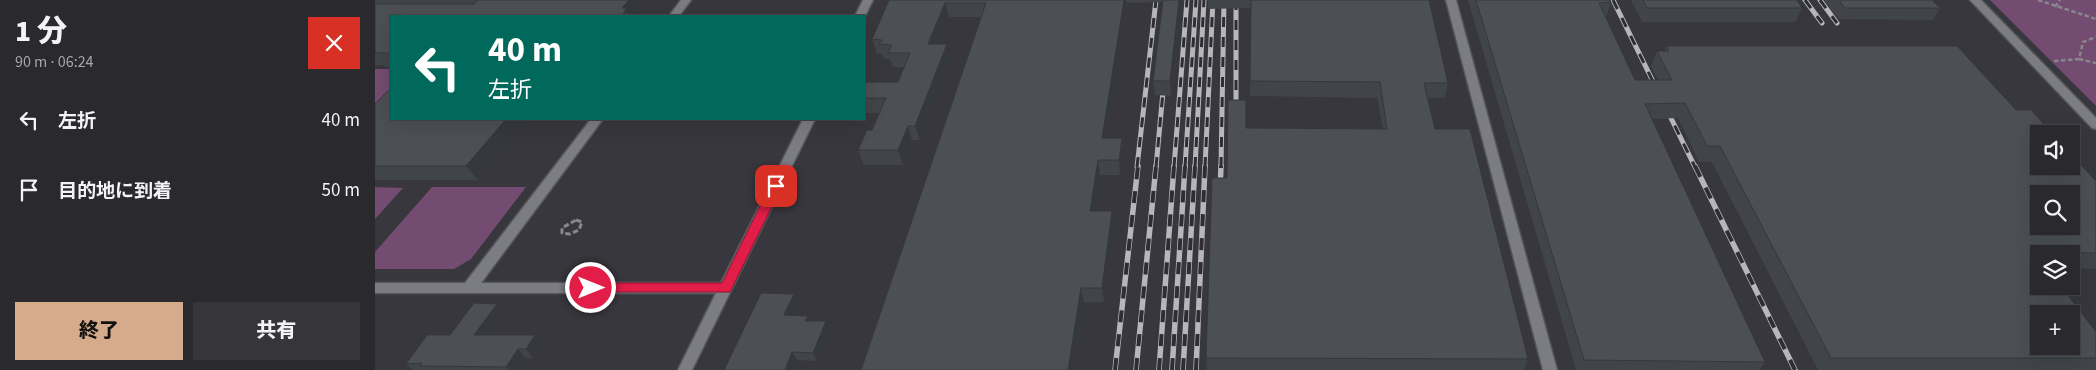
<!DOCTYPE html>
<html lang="ja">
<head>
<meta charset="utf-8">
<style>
	body { margin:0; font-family:"Source Sans 3","Noto Sans JP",sans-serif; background:#35353a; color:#f1f3f6; height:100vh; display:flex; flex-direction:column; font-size:19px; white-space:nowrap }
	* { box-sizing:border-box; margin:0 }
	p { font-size:16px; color:#a5a6aa }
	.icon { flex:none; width:28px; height:28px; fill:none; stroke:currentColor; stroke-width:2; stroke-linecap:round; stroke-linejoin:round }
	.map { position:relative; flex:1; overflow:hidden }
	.side { display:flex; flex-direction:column; background:#29292e; width:375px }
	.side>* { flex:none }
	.guide { position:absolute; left:15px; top:15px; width:475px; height:105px; border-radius:0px; box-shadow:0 5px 20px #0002,0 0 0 1px #45454a; background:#00695c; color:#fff; overflow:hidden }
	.buttons { position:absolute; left:1655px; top:125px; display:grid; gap:10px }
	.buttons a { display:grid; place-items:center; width:50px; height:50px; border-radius:0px; background:#29292e; box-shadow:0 5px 20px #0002,0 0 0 1px #45454a; font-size:25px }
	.pin { position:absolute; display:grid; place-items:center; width:42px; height:42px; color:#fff; margin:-21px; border-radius:10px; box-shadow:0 2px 8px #0006 }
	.me { position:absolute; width:55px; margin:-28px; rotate:90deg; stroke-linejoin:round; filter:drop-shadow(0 0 4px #0008) }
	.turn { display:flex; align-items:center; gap:18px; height:105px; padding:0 15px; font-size:22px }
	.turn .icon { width:65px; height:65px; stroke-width:2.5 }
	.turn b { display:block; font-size:35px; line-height:42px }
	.round { display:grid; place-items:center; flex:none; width:52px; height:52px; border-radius:0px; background:#35353a }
	.head { display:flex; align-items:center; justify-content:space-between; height:85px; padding:0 15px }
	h1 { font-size:30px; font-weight:800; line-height:38px }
	.primary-button { display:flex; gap:10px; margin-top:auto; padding:10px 15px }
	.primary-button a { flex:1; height:58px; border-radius:0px; background:#d6ab8b; color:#111; font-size:20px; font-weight:800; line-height:58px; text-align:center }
	.primary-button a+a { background:#35353a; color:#f1f3f6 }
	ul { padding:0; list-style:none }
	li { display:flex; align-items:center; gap:15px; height:70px; padding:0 15px }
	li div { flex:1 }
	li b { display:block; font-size:19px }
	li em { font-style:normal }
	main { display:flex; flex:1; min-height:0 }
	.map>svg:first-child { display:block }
	.green { fill:#744c71 }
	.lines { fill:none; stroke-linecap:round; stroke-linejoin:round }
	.minor-casing { stroke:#54555a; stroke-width:3 }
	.path-far1 { stroke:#87878c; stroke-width:2.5; stroke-dasharray:4.5 2.5; stroke-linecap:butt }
	.path { stroke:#87878c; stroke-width:3; stroke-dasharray:5.5 2.5; stroke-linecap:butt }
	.minor { fill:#7c7c83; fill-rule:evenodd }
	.rail-far1-casing { stroke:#b7b7bb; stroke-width:5 }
	.rail-casing { stroke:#b7b7bb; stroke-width:5.5 }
	.rail-far1 { stroke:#2d2d33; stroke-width:3; stroke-dasharray:10; stroke-linecap:butt }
	.rail { stroke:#2d2d33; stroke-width:4; stroke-dasharray:12; stroke-linecap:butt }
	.wall { fill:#414549 }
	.shaded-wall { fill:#35383c }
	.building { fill:#4c5055; stroke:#35383c; fill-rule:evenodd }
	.route { fill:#e11d48; stroke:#92132f }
</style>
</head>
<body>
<main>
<section class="side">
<div class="head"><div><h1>1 分</h1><p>90 m · 06:24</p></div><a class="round" style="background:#d93025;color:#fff"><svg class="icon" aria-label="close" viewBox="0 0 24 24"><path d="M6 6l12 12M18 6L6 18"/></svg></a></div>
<ul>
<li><svg class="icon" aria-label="left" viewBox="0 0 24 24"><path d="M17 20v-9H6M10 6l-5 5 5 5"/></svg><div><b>左折</b></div><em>40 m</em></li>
<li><svg class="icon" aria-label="arrive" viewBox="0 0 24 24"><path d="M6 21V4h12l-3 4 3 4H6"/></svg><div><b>目的地に到着</b></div><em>50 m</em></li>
</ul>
<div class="primary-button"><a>終了</a><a>共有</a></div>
</section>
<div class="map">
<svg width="1721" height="370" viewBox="0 0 1721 370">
	<rect width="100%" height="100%" fill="#37373d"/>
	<path class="green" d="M1615 0H1721V106Z
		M0 69H16V93L0 109Z
		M0 187 28 188 0 219Z
		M57 187H151L96 259 79 269H0V252Z"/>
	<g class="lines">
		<g class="minor-casing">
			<path id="minor" d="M306 0H316L304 16H294Z
				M488 0H498L489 18V16H480Z
				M1071 0H1081L1182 370H1168Z
				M1595 0H1606L1721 118V129L1717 128Z
				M216 119H228L106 283H346L428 119H440L317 370H303L341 293H0V283H90Z"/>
		</g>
		<path class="path-far1" d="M1663 0 1721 19
			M1680 7 1685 0
			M1704 59 1721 63
			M1679 61 1704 59 1708 42 1721 37"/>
		<path class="path" d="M201 220 207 222 204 230 195 234 187 233V228Z"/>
		<use href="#minor" class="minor"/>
		<g class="rail-far1-casing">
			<path id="rail-far1" d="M861 0V114
				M1238 0 1320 167
				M1430 0 1447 23
				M1445 0 1462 23
				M762 167 781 0
				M781 167 789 81
				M799 167 812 0
				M810 167 821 0
				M820 167 829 0
				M830 167 838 0
				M846 167 849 0"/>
		</g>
		<g class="rail-casing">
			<path id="rail" d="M1320 166 1420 370
				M845 192 846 166
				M740 370 763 166
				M761 370 781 166
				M784 370 799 166
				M797 370 810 166
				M808 370 820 166
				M821 370 830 166"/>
		</g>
		<use href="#rail-far1" class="rail-far1"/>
		<use href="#rail" class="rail"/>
	</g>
	<path class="wall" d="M0 0H272L259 16H16V67H10L8 65H0Z
		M514 0H806L796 96 780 95 778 81 788 2 752 3 731 138H747L748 153 745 175H725L720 211H737L739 226 729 302 709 303 698 370H486L606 17H574L563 44 576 59 545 140H537L528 165H489L483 150 497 130 505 113H489V82H523L529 67H518L515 59H509L507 54H502L497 39Z
		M833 0H1054L1073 83 1070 98H1053L1060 129 1153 359 1149 370H832L831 358 852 178 871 128 1008 129 1002 98 875 96 876 8 833 9Z
		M1093 0H1235L1236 2 1231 17 1260 80H1283L1276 66 1282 51H1290L1291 46 1641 110 1721 181V269L1696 268V254H1664V286L1721 332V370H1443L1337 162H1324L1303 118 1277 119 1390 362 1384 370H1201Z
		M1256 0H1422L1427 8 1420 22H1267Z
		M1449 0H1557L1565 8 1558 20 1464 19Z
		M0 104 153 119 103 180H0Z
		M423 302 417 315 436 321 455 329 442 361 422 360 418 370H349Z
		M129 313 113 335H160L167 344 158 358H150L143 370H38L31 364Z"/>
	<path class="shaded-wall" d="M254 0H272L259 16H249L247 8Z
		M749 0H751L752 3 729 153 727 138Z
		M804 0H806L796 96 795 81Z
		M570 3 574 17 558 59 553 44Z
		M572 44 576 59 545 140 540 126Z
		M131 119H153L103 180 91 166Z
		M533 126 537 140 528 165 523 150Z
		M747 138 748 153 745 175 744 160Z
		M723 160 725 175 718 226 715 211Z
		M737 211 739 226 729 302 727 288Z
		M706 288 709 303 698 370H693Z
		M419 294 423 302 414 323 409 315Z
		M122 304 129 313 107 343 99 335Z
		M433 316 437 323 430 321Z
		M451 321 455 329 442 361 438 353Z
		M160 335 167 344 158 358 151 349Z
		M143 349 150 358 143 370H134L131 367Z
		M417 352 422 360 418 370H410Z"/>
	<path class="building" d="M103 0H254L247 8H252L248 13H255L253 16H16V53H0L1 51H0V4H99Z
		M514 0H749L727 138H747L744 160H723L715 211H737L727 288H706L693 370H486L611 3H570L553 44H572L540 126H533L523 150H483L492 130H497L511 98H489V82H523L535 53H513L517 45 504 44 507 40 497 39Z
		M788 0H804L795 81H778Z
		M876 0H1054L1073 83H1049L1060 129H1095L1153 359 831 358 837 178H852L853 100H871V128L1012 129 1005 82 875 81Z
		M1101 0H1235L1236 2 1224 3 1260 80H1297L1282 51H1294L1291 46H1582L1641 110H1656L1678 134H1664V166H1696V154L1721 181V253H1660L1664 258V286H1686L1721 332V358H1456L1345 146H1332L1310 103 1270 104 1390 362 1209 360ZM1664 194H1696V226H1664ZM1664 314H1696V346H1664Z
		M1268 0H1422L1427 8H1272Z
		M1464 0H1557L1565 8H1470Z
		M16 88V119H131L91 166H0V104Z
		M386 293 419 294 409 315 433 316 430 321H451L438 353 417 352 410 370H349Z
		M99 303 122 304 99 335H160L151 349H143L131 367 45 366 47 363 31 364 52 335H75Z"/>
	<path class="route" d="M401 182 407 186 355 292H212L210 288 212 285 216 283H347L395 186Z"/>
</svg>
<div class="buttons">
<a><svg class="icon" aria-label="sound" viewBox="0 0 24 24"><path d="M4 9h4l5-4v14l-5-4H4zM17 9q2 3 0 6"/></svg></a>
<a><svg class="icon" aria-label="search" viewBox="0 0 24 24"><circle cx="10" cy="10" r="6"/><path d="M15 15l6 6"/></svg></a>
<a><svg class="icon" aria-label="layers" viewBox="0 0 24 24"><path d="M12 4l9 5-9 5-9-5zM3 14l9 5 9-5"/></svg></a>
<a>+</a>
</div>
<div class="pin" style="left:401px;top:186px;background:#d93025"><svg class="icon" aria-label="arrive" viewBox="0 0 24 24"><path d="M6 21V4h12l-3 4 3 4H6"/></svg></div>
<svg class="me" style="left:216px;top:288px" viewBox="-20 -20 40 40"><circle r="17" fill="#e11d48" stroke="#fff" stroke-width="3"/><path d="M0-11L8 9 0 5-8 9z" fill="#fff"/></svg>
<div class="guide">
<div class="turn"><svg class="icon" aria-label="left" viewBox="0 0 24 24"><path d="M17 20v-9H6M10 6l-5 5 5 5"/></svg><div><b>40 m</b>左折</div></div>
</div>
</div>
</main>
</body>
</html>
